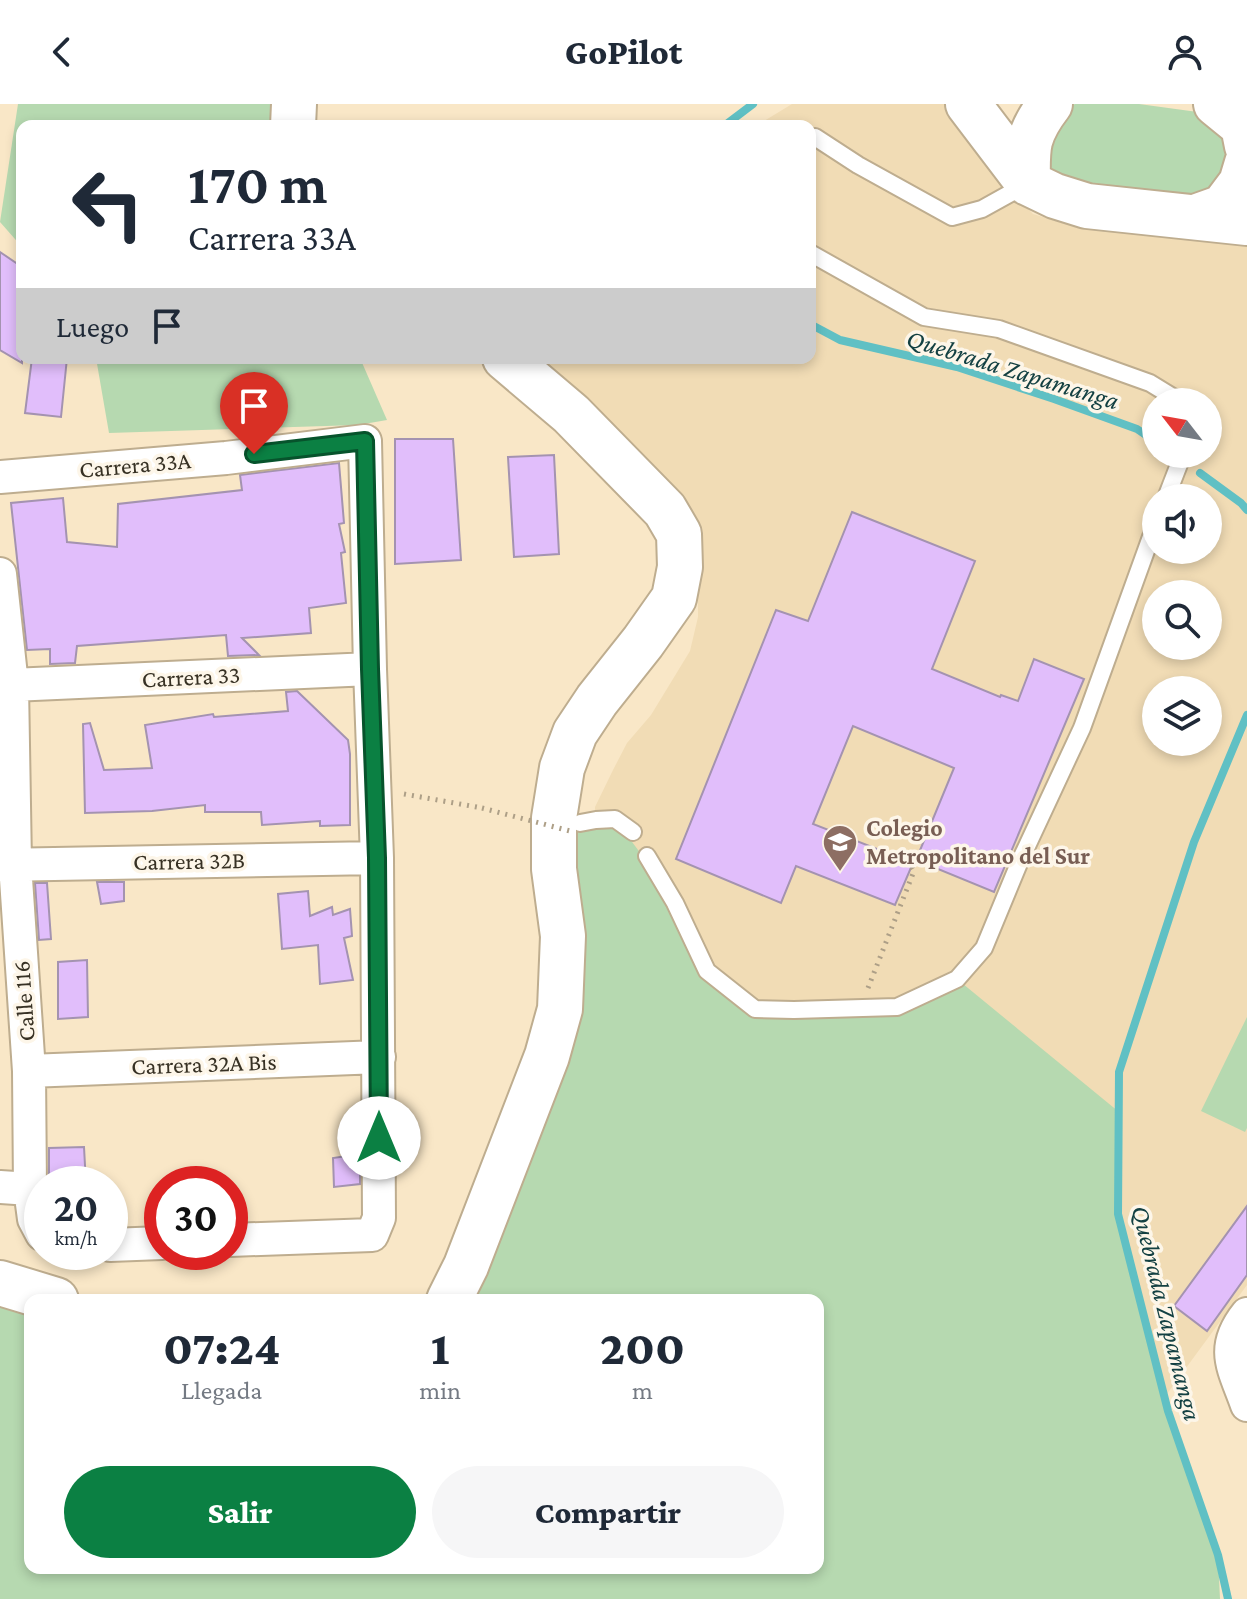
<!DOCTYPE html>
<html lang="es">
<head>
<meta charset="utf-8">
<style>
	body { margin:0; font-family:"Crimson Pro",serif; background:#f6f6f7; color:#1f2937; height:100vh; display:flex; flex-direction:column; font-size:30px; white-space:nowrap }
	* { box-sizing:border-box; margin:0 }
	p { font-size:26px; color:#747a83 }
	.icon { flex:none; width:44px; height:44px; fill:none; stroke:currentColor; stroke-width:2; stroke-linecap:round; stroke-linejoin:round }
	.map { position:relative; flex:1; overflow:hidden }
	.panel { position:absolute; left:24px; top:1190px; width:800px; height:280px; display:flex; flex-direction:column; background:#fff; border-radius:16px; box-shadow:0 4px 12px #0003 }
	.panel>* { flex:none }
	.banner { position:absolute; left:16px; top:16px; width:800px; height:244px; border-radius:16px; box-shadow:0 4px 12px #0003; background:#fff; color:#1f2937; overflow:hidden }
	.needle { width:52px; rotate:301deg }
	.tools { position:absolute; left:1142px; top:284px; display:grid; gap:16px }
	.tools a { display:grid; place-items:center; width:80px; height:80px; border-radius:50%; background:#fff; box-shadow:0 4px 12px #0003; font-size:40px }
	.speed { position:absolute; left:24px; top:1062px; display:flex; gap:16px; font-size:40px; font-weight:700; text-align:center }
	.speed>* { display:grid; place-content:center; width:104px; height:104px; border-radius:50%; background:#fff; box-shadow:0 4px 12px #0003; line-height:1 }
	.speed small { font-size:20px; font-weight:400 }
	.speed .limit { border:12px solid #d22; background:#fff; color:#111 }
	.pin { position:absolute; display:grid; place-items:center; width:68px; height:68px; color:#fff; margin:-82px -34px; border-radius:50% 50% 50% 0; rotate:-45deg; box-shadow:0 0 8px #0007 }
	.pin .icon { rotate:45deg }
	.me { position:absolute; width:88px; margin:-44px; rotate:0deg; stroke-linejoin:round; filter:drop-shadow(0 0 6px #0008) }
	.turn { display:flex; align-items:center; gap:28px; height:168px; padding:0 40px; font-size:36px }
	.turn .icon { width:104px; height:104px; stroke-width:2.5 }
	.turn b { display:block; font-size:56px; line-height:68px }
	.then { display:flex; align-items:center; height:76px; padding:0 40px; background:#0003; gap:16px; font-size:30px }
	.eta { display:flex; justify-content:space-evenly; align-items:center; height:136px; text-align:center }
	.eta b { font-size:48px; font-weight:800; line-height:56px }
	.cta { display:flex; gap:16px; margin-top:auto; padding:16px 40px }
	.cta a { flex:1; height:92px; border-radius:48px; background:#0b8043; color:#fff; font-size:32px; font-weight:800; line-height:92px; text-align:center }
	.cta a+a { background:#f6f6f7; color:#1f2937 }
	header { display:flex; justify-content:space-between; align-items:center; height:104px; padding:0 40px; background:#fff; font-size:36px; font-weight:800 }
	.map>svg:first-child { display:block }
	.built { fill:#f1dcb5; fill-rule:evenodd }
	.green { fill:#b6d9b0 }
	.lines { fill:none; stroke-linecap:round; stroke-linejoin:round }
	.stream { stroke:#60c0c4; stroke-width:8 }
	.building { fill:#e1befb; stroke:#a493b0; stroke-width:2 }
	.lane-casing { stroke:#bead8f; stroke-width:20 }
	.street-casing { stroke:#bead8f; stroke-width:36 }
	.secondary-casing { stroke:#bead8f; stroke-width:48 }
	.path { stroke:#ad9f87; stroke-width:5; stroke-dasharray:2 6; stroke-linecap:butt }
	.lane { stroke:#fff; stroke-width:16 }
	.street { stroke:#fff; stroke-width:32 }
	.secondary { stroke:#fff; stroke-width:44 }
	.path-bridge { stroke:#ad9f87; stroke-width:5; stroke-dasharray:2 6; stroke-linecap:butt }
	.route-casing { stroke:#07532c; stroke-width:20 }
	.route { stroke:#0b8043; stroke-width:14 }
	.labels { text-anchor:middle; stroke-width:7; stroke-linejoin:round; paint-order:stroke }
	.street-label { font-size:24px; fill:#373124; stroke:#fdf6e9 }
	.education-label { font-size:24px; font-weight:bold; fill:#785e54; stroke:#fdf6e9; text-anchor:start }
	.water-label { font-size:26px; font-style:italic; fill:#134042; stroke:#fdf6e9 }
</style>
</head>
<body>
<header><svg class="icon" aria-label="back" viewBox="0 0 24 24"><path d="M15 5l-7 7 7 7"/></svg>GoPilot<svg class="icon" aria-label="person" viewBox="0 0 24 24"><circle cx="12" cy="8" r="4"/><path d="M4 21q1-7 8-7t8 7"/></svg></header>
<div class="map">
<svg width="1247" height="1495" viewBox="0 0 1247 1495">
	<rect width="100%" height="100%" fill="#f9e7c7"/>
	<path class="built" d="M792 0H946L992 68 1033 110 1083 125 1247 136V1181L1144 1321 1022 1101 487 1196 592 802 595 703 613 666 627 639 651 611 690 547 698 513V468L531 254H810V22H756ZM1156 298H1208V350H1156ZM1156 394H1208V446H1156ZM1156 490H1208V542H1156ZM1156 586H1208V638H1156Z"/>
	<path class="green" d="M18 0H293L289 22H22V143L0 118Z
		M1075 0H1139L1205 9 1226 27 1232 55 1197 101 1048 79 1040 54 1065 4Z
		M96 254H360L387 316 358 321 109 329Z
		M554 714 615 715 644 754 707 867 755 904 897 903 957 875 1119 1008 1118 1110 1168 1307 1218 1451 1220 1495H0V1179L30 1196V1464H818V1196H449L547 952Z
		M1247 913V1024L1245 1028 1201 1007Z"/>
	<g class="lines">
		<path class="stream" d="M724 22 753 0
			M810 220 840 236 957 263 1054 295 1137 325 1156 338
			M1200 369 1241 399 1247 406
			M1228 1495 1218 1451 1168 1307 1118 1110 1119 968 1194 738 1247 611"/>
	</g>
	<path class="building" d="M0 148 22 163V259L0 246Z
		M32 254H67L61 313 25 309Z
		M395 335H453L461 456 395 460Z
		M554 351 559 450 514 453 508 353Z
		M339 359 344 419 339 420 345 448 341 449 346 499 309 504 311 529 242 534 259 551 228 552 226 531 77 542 75 559 50 560V545L27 546 11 399 63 394 67 438 117 443 118 400 242 386 240 371Z
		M852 408 975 457 932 565 1000 593 1001 591 1018 597 1034 555 1084 575 994 788 916 756 954 664 853 622 813 720 913 759 895 801 796 762 781 799 676 755 776 506 808 517Z
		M297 587 348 636 350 650V721L320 722V717L262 721 261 708H205V701L152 707 85 709 83 620 90 619 104 666 152 664 145 621 213 610 214 613 288 607 286 588Z
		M97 778H124V797L101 800Z
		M35 779H47L51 835 39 836Z
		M308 787 310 812 332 803 333 811 350 805 352 832 344 834 353 876 320 880 318 841 282 845 278 790Z
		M87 856 88 913 58 915V858Z
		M84 1043 86 1080H49V1044Z
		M360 1050V1080L334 1083 333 1054Z
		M1247 1102V1171L1207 1227 1174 1202Z"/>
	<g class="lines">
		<g class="lane-casing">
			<path id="lane" d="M810 34 815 33 858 61 952 113 982 105 1027 80
				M810 149 924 213 999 225 1150 279 1181 298
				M1166 394 1183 350
				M580 719 596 716 615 715 633 728
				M647 752 675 799 707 867 755 905 794 906 897 903 957 875 984 844 1020 757 1082 624 1156 419"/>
		</g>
		<g class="street-casing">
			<path id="street" d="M0 373 226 354 365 337 370 565 377 754 379 1114 372 1131 230 1136
				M0 470 12 581 15 760 29 967 30 1085 34 1115 42 1130
				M12 581 370 565
				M0 761 377 754
				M29 967 379 953
				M0 1083 30 1085
				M110 1141 162 1139
				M1247 1210C1219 1245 1234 1264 1247 1301"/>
		</g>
		<g class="secondary-casing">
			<path id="secondary" d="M968 0 1028 79 1055 92 1087 102 1247 119
				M1216 0 1243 22 1247 42
				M293 22 294 0
				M1028 79C1027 43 1027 30 1050 0
				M1195 113 1223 103 1241 79 1247 59
				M0 1179 56 1196
				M449 1196 466 1162 547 952 560 905 563 832 554 765V714L562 664 575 629 597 596 643 538 674 494 680 463 679 430 665 406 571 310 505 254"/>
		</g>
		<path class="path" d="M404 690 482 704
			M868 884 914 767 905 752"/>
		<use href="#lane" class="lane"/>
		<use href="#street" class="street"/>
		<use href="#secondary" class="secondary"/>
		<path class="path-bridge" d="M482 704 570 727"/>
	</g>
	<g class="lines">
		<g class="route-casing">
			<path id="route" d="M254 350 365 337 370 565 377 754 379 1034"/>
		</g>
		<use href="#route" class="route"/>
	</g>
	<defs>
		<g id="school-pin" transform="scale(1.8)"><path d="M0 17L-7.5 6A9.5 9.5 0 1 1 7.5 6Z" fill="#8d6e63" stroke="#fdf6e9"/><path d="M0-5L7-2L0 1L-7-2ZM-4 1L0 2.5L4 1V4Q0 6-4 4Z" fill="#fff"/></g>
	</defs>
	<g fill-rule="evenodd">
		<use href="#school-pin" x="840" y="738"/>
	</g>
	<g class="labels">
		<g class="street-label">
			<text transform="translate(135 361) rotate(-5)" y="8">Carrera 33A</text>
			<text transform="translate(191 573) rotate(-3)" y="8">Carrera 33</text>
			<text transform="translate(189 757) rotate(-1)" y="8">Carrera 32B</text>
			<text transform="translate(24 897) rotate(-94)" y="8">Calle 116</text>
			<text transform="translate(204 960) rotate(-2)" y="8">Carrera 32A Bis</text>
		</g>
		<g class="education-label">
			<text x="866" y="732">Colegio<tspan x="866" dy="28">Metropolitano del Sur</tspan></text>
		</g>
		<g class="water-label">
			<text transform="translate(1013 265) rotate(17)" y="9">Quebrada Zapamanga</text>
			<text transform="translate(1167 1209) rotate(76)" y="9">Quebrada Zapamanga</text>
		</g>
	</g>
</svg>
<div class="tools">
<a><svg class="needle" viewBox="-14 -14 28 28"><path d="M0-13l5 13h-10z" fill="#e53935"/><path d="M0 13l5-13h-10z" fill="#747a83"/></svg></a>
<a><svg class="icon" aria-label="sound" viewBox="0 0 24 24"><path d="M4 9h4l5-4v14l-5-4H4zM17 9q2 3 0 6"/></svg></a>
<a><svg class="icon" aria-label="search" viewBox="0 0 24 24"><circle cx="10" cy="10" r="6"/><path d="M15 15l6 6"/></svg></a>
<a><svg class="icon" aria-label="layers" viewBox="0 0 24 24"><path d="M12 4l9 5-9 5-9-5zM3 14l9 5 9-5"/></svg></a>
</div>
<div class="speed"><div>20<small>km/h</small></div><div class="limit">30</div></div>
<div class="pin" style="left:254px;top:350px;background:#d93025"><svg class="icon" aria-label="arrive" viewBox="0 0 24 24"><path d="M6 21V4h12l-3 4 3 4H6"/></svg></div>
<svg class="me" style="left:379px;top:1034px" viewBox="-20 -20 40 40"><circle r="19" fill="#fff"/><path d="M0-13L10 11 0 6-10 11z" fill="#0b8043"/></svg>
<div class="banner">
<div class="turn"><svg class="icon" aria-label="left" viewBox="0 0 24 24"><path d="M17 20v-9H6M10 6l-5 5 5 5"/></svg><div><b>170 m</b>Carrera 33A</div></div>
<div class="then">Luego<svg class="icon" aria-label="arrive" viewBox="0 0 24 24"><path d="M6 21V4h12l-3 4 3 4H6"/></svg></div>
</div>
<section class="panel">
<div class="eta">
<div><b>07:24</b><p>Llegada</p></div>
<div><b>1</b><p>min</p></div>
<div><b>200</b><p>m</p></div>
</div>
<div class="cta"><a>Salir</a><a>Compartir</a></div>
</section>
</div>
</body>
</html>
